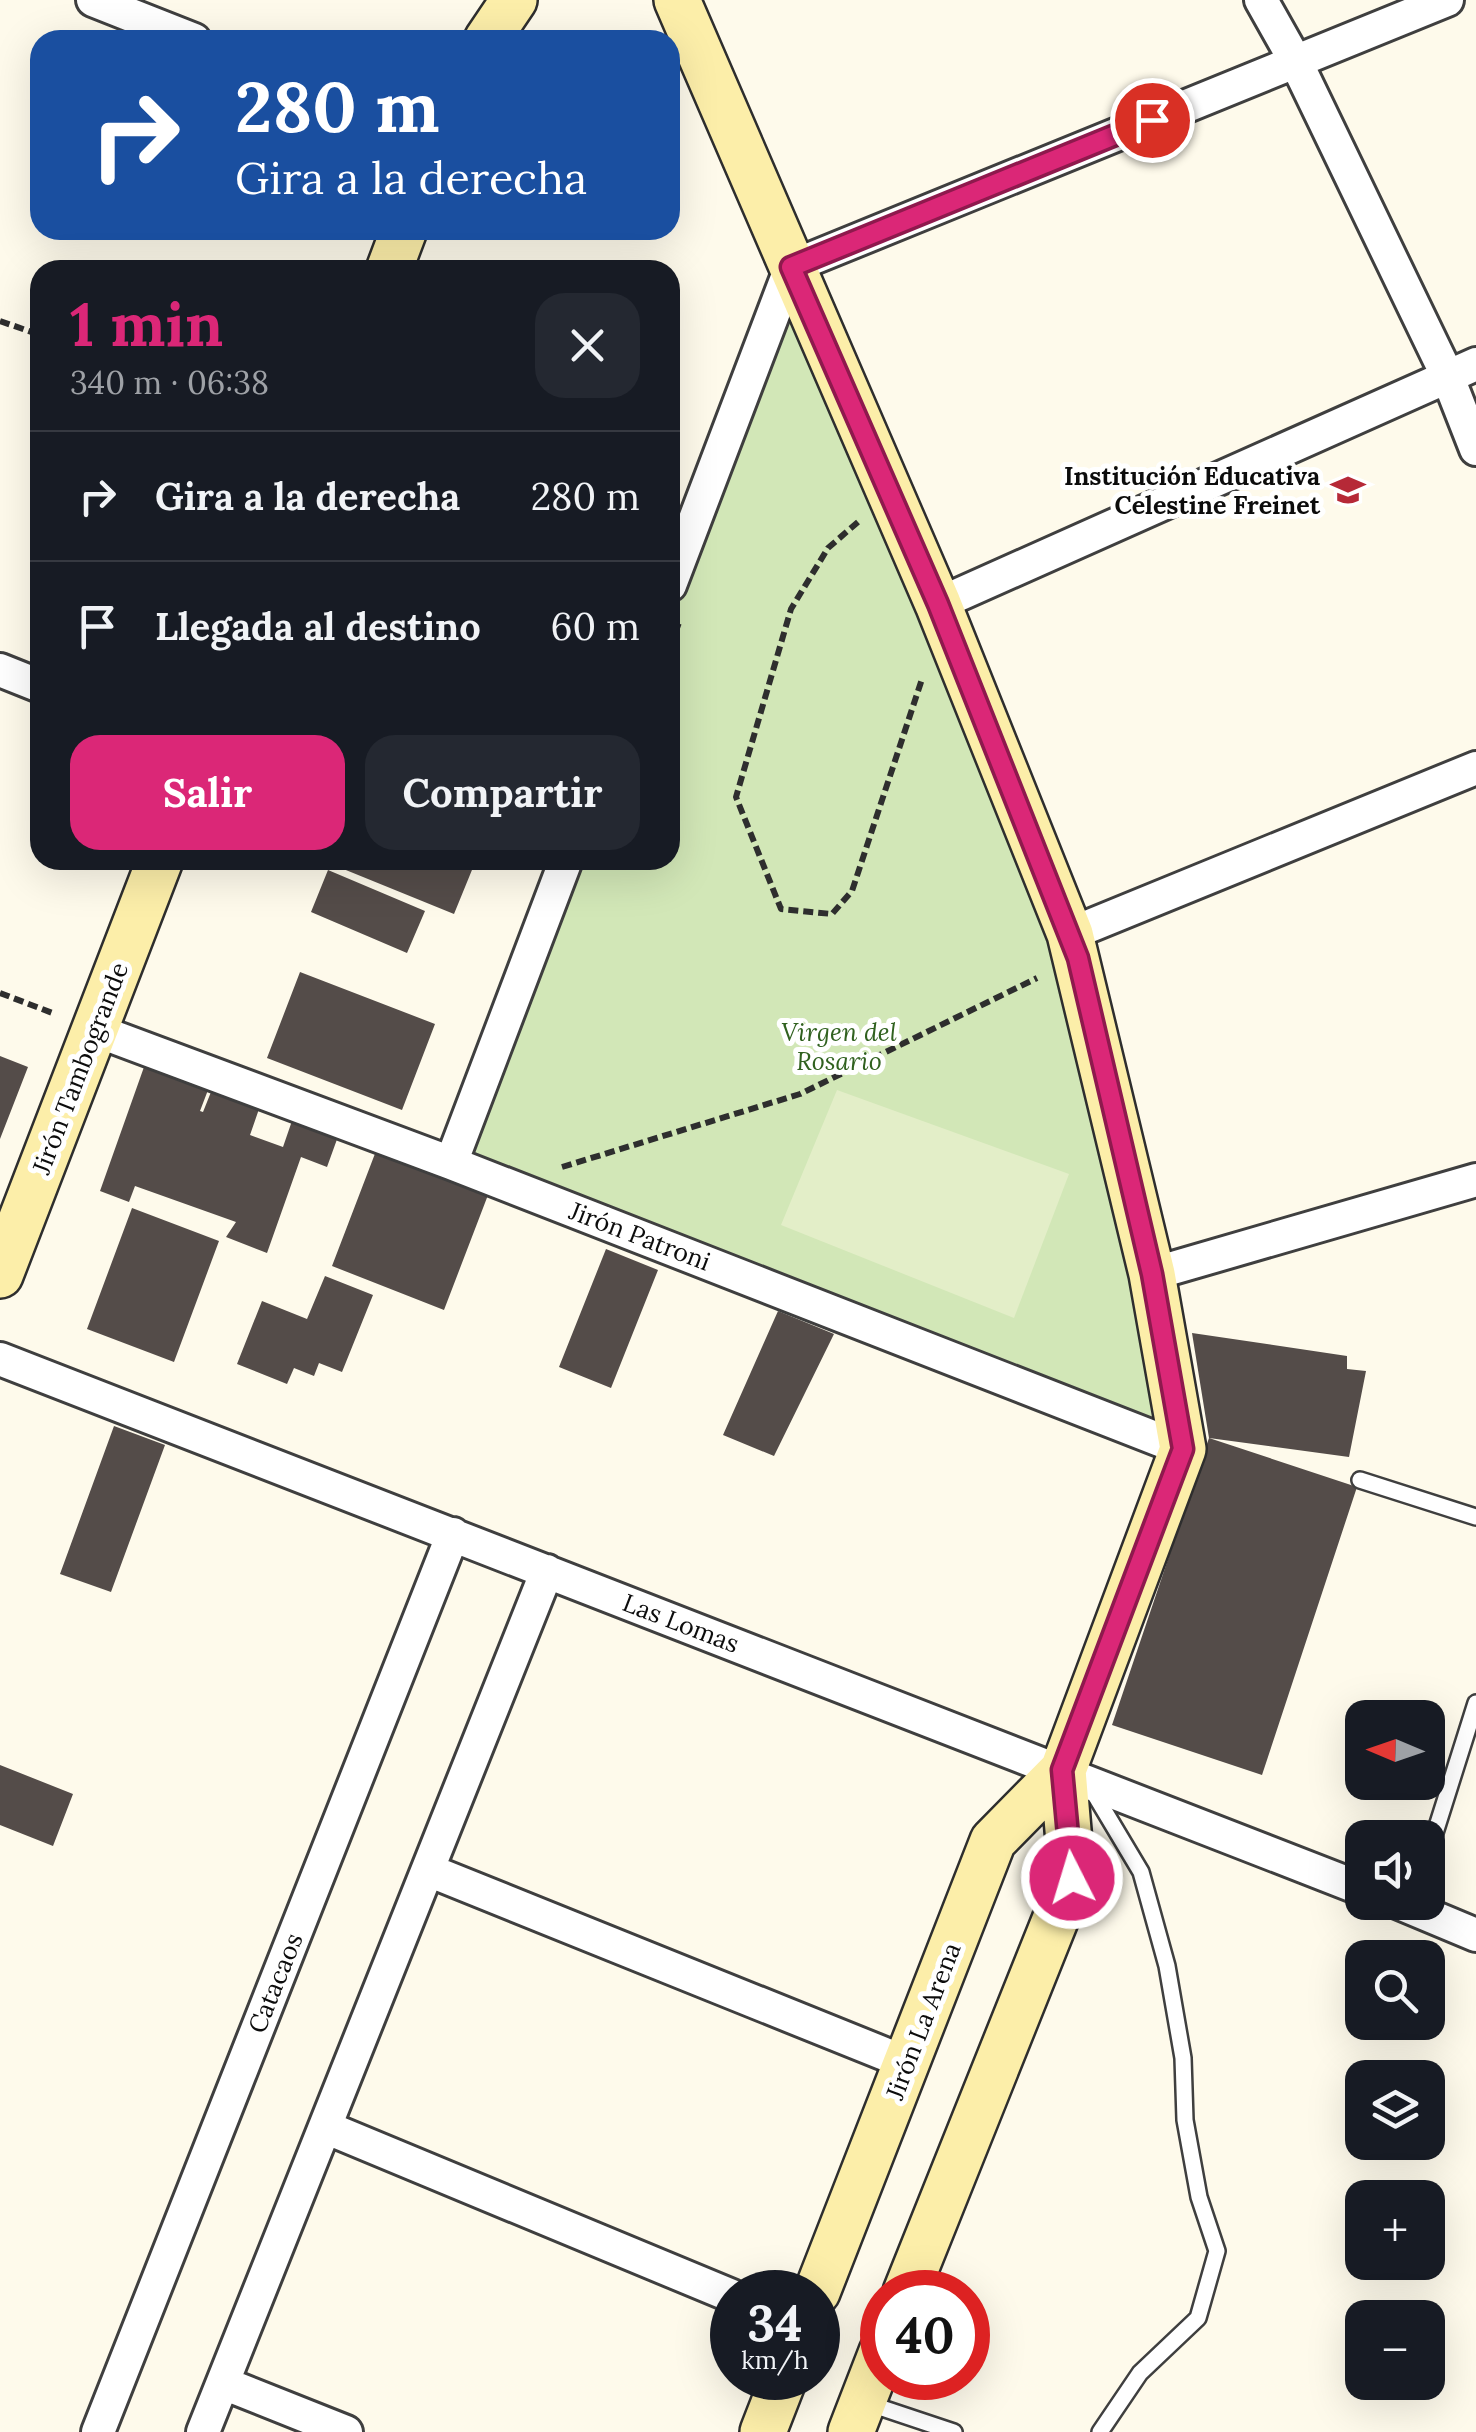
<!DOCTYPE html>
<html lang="es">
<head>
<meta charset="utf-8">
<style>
	body { margin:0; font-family:Lora,serif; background:#242831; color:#f1f3f6; height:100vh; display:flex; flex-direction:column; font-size:38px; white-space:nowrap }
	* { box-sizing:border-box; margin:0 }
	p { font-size:32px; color:#9ea1a6 }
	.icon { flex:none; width:55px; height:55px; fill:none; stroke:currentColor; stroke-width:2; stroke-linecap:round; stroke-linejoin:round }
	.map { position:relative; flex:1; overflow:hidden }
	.drawer { position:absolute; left:30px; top:260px; width:650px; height:610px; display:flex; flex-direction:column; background:#171b24; border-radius:30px; box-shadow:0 10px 40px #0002 }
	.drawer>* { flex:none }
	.banner { position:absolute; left:30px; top:30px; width:650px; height:210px; border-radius:30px; box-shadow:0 10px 40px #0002; background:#1a4fa0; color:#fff; overflow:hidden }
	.needle { width:65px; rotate:272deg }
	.controls { position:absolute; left:1345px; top:1700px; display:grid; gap:20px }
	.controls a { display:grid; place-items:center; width:100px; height:100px; border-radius:20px; background:#171b24; box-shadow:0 10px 40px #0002; font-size:50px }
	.speed { position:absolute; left:710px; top:2270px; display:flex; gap:20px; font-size:50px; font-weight:700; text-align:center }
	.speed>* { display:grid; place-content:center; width:130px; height:130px; border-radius:50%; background:#171b24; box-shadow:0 10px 40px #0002; line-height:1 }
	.speed small { font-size:25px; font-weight:400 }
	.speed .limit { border:15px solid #d22; background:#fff; color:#111 }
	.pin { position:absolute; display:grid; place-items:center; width:85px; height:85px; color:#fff; margin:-42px; border:5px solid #fff; border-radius:50%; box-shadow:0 2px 10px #0007 }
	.me { position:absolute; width:110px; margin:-55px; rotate:355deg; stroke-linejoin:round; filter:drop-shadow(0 0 8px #0008) }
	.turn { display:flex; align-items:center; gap:35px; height:210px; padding:0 40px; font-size:45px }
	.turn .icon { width:130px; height:130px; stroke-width:2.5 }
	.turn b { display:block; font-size:70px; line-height:85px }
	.round { display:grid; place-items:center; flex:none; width:105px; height:105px; border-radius:30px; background:#242831 }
	.overview { display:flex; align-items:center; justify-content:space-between; height:170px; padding:0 40px }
	h1 { font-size:60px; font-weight:800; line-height:75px; color:#db2777 }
	.primary-button { display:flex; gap:20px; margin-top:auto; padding:20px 40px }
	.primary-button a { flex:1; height:115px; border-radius:30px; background:#db2777; color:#fff; font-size:40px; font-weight:800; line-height:115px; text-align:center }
	.primary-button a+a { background:#242831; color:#f1f3f6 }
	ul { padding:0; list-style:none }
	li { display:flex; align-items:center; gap:30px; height:130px; padding:0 40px; border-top:2px solid #363941 }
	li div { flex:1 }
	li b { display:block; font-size:38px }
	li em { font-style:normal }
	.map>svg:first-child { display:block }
	.green { fill:#d2e7b7 }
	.pitch { fill:#e3eec8 }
	.building { fill:#544c49 }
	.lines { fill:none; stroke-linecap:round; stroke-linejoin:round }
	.lane-casing { stroke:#3f3f3f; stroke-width:20 }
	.street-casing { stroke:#3f3f3f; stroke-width:38 }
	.secondary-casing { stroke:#2e2e2e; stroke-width:50 }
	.path { stroke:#2e2e2e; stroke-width:6; stroke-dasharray:10 5; stroke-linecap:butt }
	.lane { stroke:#fff; stroke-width:15 }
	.street { stroke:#fff; stroke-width:32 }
	.secondary { stroke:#fceea9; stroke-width:45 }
	.route-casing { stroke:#8e194d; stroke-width:25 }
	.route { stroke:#db2777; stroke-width:18 }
	.labels { text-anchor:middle; stroke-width:10; stroke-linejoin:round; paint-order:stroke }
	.poi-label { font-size:25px; font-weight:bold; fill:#0c0c0c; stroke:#fff; text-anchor:end }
	.park-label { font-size:25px; font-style:italic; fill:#30611f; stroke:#fff }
	.street-label { font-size:25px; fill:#0c0c0c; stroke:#fff }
</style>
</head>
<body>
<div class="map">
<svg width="1476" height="2432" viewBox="0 0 1476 2432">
	<rect width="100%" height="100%" fill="#fefaeb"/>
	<path class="green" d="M791 267 1070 934 1183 1449 451 1163 566 860H670V586Z"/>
	<path class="pitch" d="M837 1090 1069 1174 1014 1318 781 1225Z"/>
	<path class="building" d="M338 860H463L474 865 454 914 336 866Z
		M328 870 425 911 407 953 311 912Z
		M300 972 435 1024 402 1110 267 1058Z
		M0 1056 28 1067 0 1139Z
		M144 1067 208 1090 200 1111 203 1112 211 1092 259 1109 250 1135 283 1147 294 1115 340 1131 327 1167 301 1157 267 1253 226 1237 236 1222 135 1186 129 1202 100 1191Z
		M376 1151 488 1195 444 1310 332 1266Z
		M132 1208 219 1241 174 1362 87 1329Z
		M606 1249 658 1270 611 1388 559 1367Z
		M325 1276 373 1295 342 1372 319 1363 314 1376 294 1368 287 1384 237 1364 262 1301 307 1319Z
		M778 1311 834 1334 774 1456 723 1435Z
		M1192 1333 1347 1356V1369L1366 1371 1349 1457 1209 1438 1357 1487 1262 1775 1112 1725 1209 1438Z
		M114 1426 165 1445 111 1592 60 1574Z
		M0 1765 73 1794 53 1846 0 1825Z"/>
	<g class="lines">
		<g class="lane-casing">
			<path id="lane" d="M1360 1480 1476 1517
				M1092 1790 1141 1872 1167 1966 1183 2058 1185 2120 1199 2197 1217 2251 1198 2318 1140 2373 1100 2432
				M1428 1855 1476 1703
				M867 2403 954 2432"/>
		</g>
		<g class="street-casing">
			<path id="street" d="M93 0 194 40
				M1261 0 1296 62 1447 375 1476 449
				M670 585 791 267 1447 0
				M938 604 1476 364
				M0 670 40 686
				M1070 934 1476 768
				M95 1030 451 1163 1183 1449
				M451 1163 566 860
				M1152 1274 1476 1180
				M0 1359 1362 1889
				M428 1870 907 2063
				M1397 1902 1476 1935
				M325 2127 732 2296
				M223 2383 346 2432
				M98 2432 453 1534
				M203 2432 547 1571"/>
		</g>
		<g class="secondary-casing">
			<path id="secondary" d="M677 0 938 604 1070 934 1152 1274 1183 1449 1063 1770 993 1841 817 2292
				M487 40 514 0
				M389 270 404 230
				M0 1275 160 860
				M906 2292 1072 1878 1063 1770
				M763 2432 784 2378
				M851 2432 882 2352"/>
		</g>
		<path class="path" d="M0 321 40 335
			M858 522 828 548 791 609 736 797 781 909 832 914 852 891 922 679
			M670 647 680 620
			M0 993 55 1014
			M562 1167 800 1094 1037 978"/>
		<use href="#lane" class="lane"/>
		<use href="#street" class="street"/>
		<use href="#secondary" class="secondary"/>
	</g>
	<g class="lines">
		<g class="route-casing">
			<path id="route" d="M1072 1878 1062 1770 1183 1449 1152 1274 1078 958 938 604 791 267 1152 120"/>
		</g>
		<use href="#route" class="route"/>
	</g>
	<defs>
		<g id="school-bare" transform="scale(2.7)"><path d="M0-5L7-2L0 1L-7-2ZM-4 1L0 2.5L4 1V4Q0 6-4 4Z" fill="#b62937" stroke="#fff" stroke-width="2.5" paint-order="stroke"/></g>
	</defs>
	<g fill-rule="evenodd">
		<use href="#school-bare" x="1348" y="490"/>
	</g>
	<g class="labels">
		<g class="poi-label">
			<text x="1320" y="485">Institución Educativa<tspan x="1320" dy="29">Celestine Freinet</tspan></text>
		</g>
		<g class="park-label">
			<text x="839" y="1041">Virgen del<tspan x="839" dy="29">Rosario</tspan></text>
		</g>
		<g class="street-label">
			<text transform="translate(80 1068) rotate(-69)" y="9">Jirón Tambogrande</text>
			<text transform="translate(640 1236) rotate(21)" y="9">Jirón Patroni</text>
			<text transform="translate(681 1623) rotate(21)" y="9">Las Lomas</text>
			<text transform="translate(275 1983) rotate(-68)" y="9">Catacaos</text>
			<text transform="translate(923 2021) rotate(-69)" y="9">Jirón La Arena</text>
		</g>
	</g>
</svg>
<div class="controls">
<a><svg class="needle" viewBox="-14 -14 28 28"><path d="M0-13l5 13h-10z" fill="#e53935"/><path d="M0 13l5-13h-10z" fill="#9ea1a6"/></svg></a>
<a><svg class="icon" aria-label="sound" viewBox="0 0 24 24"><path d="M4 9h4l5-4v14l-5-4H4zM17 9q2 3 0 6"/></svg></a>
<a><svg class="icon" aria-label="search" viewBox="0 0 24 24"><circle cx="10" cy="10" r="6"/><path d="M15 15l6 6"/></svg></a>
<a><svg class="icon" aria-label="layers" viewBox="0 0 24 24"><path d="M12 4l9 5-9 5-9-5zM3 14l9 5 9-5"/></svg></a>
<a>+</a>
<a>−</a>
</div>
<div class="speed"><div>34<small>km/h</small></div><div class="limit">40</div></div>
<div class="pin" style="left:1152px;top:120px;background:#d93025"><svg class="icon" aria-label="arrive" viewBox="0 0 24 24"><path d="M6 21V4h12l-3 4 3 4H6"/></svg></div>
<svg class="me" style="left:1072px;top:1878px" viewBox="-20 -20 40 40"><circle r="17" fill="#db2777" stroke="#fff" stroke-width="3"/><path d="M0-11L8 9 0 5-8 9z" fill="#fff"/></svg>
<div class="banner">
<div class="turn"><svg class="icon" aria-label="right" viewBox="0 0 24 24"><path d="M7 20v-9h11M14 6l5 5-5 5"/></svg><div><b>280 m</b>Gira a la derecha</div></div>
</div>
<section class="drawer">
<div class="overview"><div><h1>1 min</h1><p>340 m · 06:38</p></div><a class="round"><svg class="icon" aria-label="close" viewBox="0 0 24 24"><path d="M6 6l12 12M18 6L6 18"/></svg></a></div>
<ul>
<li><svg class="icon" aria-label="right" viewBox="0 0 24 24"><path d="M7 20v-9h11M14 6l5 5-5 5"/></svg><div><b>Gira a la derecha</b></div><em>280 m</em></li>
<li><svg class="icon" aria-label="arrive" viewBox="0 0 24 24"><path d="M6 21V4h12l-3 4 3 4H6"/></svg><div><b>Llegada al destino</b></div><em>60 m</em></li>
</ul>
<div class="primary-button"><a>Salir</a><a>Compartir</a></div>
</section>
</div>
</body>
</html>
